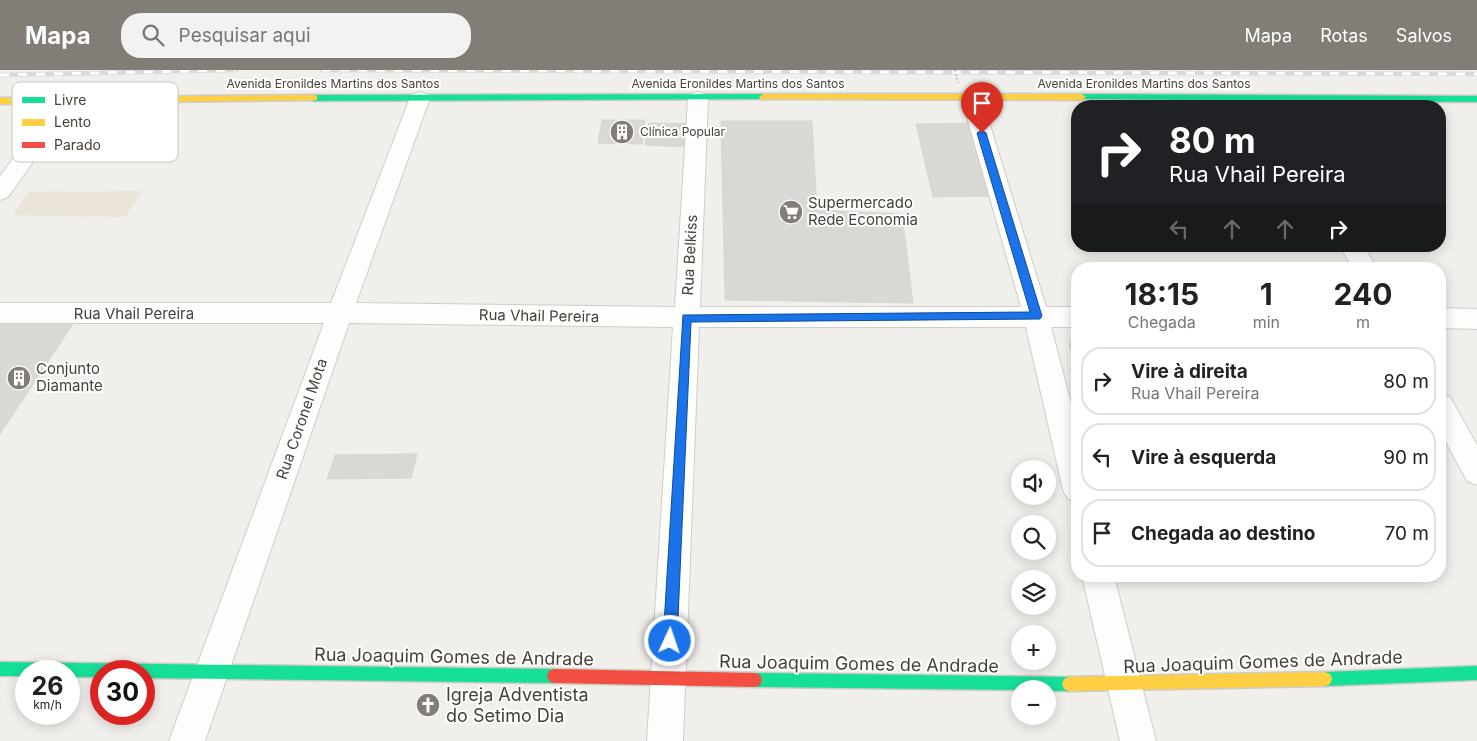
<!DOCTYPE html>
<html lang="pt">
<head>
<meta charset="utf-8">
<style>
	body { margin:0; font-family:Inter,sans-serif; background:#f2f2f2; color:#222; height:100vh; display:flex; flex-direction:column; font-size:19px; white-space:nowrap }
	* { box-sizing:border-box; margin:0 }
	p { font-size:16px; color:#767676 }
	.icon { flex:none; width:28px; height:28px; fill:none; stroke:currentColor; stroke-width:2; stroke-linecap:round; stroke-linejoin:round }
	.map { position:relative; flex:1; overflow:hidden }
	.drawer { position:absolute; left:1071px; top:192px; width:375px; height:320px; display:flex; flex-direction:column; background:#fff; border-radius:20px; box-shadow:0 2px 12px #0003 }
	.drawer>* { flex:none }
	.top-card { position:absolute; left:1071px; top:30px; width:375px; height:152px; border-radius:20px; box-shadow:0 2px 12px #0003; background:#202124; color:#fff; overflow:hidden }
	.fabs { position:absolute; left:1011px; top:390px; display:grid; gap:10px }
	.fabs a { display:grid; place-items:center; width:45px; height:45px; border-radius:50%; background:#fff; box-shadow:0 2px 12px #0003; font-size:25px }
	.speed { position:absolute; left:15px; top:590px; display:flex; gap:10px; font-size:25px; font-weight:700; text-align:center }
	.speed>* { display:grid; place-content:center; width:65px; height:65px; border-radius:50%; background:#fff; box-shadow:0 2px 12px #0003; line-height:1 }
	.speed small { font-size:12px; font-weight:400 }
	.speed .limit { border:8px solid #d22; background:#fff; color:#111 }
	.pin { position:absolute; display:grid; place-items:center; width:42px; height:42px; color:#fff; margin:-51px -21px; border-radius:50% 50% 50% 0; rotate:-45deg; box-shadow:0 0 5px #0007 }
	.pin .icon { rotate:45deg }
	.me { position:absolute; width:55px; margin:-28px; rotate:3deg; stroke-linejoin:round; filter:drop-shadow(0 0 4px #0008) }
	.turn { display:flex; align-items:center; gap:18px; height:105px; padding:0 15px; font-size:22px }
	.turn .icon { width:65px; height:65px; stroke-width:2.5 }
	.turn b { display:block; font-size:35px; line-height:42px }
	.lanes { display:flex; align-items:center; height:48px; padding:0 15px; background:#0003; justify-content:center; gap:25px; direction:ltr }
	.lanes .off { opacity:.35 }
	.eta { display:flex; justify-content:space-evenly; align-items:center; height:85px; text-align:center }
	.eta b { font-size:30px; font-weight:700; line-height:35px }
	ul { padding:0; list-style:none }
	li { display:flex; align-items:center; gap:15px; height:68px; margin:0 10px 8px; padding:0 5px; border:2px solid #e0e0e0; border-radius:20px }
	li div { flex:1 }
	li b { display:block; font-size:19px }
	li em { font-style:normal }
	header { display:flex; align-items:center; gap:30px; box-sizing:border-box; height:70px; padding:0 25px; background:#827e77; color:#fff }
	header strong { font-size:24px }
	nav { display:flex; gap:28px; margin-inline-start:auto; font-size:18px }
	.search { width:350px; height:45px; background:#f2f2f2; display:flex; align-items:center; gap:12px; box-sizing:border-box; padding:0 18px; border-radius:20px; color:#767676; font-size:19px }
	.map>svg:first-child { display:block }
	.commercial { fill:#ebe4d9 }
	.building { fill:#dad8d4; stroke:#d9d6d1 }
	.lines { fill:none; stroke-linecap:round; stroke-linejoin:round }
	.street-casing { stroke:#cfcdc9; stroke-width:2 }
	.fast-casing { stroke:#cfccc3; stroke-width:3 }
	.slow-casing { stroke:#cfccc3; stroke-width:3 }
	.jam-casing { stroke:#cfccc3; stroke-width:3 }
	.street { fill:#fdfdfc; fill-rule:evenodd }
	.fast { fill:#16e098; fill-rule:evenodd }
	.slow { fill:#ffcf43; fill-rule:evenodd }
	.jam { fill:#f24e42; fill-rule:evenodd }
	.rail-casing { stroke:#d9d9d8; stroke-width:4.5 }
	.rail { stroke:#fff; stroke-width:3; stroke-dasharray:9; stroke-linecap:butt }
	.path-bridge { stroke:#d1cfcc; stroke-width:2.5; stroke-dasharray:2 2; stroke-linecap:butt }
	.route { fill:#1a73e8; stroke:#114b97 }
	.labels { text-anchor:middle; stroke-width:4; stroke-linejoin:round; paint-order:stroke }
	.far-street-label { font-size:12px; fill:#464138; stroke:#fff }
	.far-poi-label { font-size:12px; fill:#464138; stroke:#fff; text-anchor:start }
	.poi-label { font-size:15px; fill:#464138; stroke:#fff; text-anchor:start }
	.street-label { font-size:15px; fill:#464138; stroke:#fff }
	.near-street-label { font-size:18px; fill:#464138; stroke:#fff }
	.near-poi-label { font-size:18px; fill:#464138; stroke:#fff; text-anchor:start }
	.key { fill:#fff; stroke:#c8c6c3; stroke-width:1 }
	.key-label { font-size:14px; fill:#464138 }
</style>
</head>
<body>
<header>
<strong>Mapa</strong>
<div class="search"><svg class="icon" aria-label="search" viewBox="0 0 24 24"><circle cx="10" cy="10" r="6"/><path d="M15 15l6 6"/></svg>Pesquisar aqui</div>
<nav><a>Mapa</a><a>Rotas</a><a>Salvos</a></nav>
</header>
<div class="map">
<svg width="1477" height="671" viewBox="0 0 1477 671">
	<rect width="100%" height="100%" fill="#f1efeb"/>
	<path class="commercial" d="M142 121 125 147 13 145 29 122Z"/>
	<path class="building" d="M602 50H645L642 74 598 73Z
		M721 51H812L817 140 902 144 913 233 725 230Z
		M649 53 694 54 692 77 645 75Z
		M976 53 997 126 933 127 916 54Z
		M0 251H75L0 364Z
		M1069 273H1078V289L1073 288Z
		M417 384 411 408 327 409 335 385Z"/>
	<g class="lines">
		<g class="street-casing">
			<path id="street" d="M971 20 978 22 981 26 1046 237H1078V257H1051L1078 360V433L1068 429 1063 420 1026 257H699L683 671H647L673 257 349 253 205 671H169L324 253H0V233H331L410 28 413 24 420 22 427 24 430 28 356 233 675 237 688 28 691 24 698 22 705 24 708 28 700 237H1021L961 26 964 22Z
				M67 24 74 26 77 30 8 127 0 130V106L60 26Z
				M1340 176H1364L1377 199H1353Z
				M1440 238 1477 239V259L1440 258Z
				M1440 324 1450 327 1477 375V415L1467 411 1440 361Z
				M1082 506H1114L1156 671H1120Z"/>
		</g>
		<g class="fast-casing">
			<path id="fast" d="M763 24 767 27 766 29 314 31 310 28 314 25Z
				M1082 24 1477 26V32L1079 29 1078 27Z
				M0 592 554 599 559 601 561 606 559 611 554 613 144 608V601H101V607H69V601H26V606H0Z
				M1477 596V610L1325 616 1320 614 1318 609 1320 604 1325 602Z
				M755 603 1069 607 1074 609 1076 614 1074 619 1069 621H1048V619H1020V620L755 617 750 615 748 610 750 605Z"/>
		</g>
		<g class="slow-casing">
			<path id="slow" d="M763 24H1082L1086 27 1082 30 760 29 759 27Z
				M314 25 317 26V30L0 34V28Z
				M1325 602 1330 604 1332 609 1330 614 1325 616 1069 621 1064 619 1062 614 1064 609 1069 607Z"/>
		</g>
		<g class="jam-casing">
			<path id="jam" d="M554 599 755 603 760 605 762 610 760 615 755 617 554 613 549 611 547 606 549 601Z"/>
		</g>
		<use href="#street" class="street"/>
		<use href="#fast" class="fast"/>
		<use href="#slow" class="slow"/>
		<use href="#jam" class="jam"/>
		<g class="rail-casing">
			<path id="rail" d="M322 0 1477 4
				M0 5 236 0"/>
		</g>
		<use href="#rail" class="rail"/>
		<path class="path-bridge" d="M955 0 958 13"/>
	</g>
	<path class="route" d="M982 60 986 63 1042 246 1040 249 691 252 677 571 675 576 670 578 665 576 663 571 683 245 1030 242 977 63Z"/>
	<defs>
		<g id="building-disc" transform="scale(1.25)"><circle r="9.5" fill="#827e77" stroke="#fff"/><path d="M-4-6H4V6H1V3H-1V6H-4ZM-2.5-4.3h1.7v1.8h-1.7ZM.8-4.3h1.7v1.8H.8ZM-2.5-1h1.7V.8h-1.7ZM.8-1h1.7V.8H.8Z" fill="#fff"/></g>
		<g id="supermarket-disc" transform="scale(1.25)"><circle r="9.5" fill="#827e77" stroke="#fff"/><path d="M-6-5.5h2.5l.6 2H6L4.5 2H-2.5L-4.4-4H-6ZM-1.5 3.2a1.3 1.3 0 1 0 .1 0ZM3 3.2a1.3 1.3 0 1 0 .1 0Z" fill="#fff"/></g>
		<g id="church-disc" transform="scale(1.25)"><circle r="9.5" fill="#827e77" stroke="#fff"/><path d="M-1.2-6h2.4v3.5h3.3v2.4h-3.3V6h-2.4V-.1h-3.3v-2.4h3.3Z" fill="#fff"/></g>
	</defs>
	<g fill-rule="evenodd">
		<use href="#building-disc" x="622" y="62"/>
		<use href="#supermarket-disc" x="791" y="142"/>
		<use href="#building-disc" x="19" y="308"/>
		<use href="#church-disc" x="428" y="635"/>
	</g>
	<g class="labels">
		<g class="far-street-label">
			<text x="333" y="18">Avenida Eronildes Martins dos Santos</text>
			<text x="738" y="18">Avenida Eronildes Martins dos Santos</text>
			<text x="1144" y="18">Avenida Eronildes Martins dos Santos</text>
		</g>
		<g class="far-poi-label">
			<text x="640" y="66">Clínica Popular</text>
		</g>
		<g class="poi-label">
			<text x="808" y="138">Supermercado<tspan x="808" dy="17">Rede Economia</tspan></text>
			<text x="36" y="304">Conjunto<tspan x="36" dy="17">Diamante</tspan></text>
		</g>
		<g class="street-label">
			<text transform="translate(690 185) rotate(-87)" y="5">Rua Belkiss</text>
			<text x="134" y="249">Rua Vhail Pereira</text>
			<text transform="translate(539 246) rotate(1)" y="5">Rua Vhail Pereira</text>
			<text transform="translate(302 349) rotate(-71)" y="5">Rua Coronel Mota</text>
		</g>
		<g class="near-street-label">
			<text transform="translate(454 587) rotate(1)" y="6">Rua Joaquim Gomes de Andrade</text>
			<text transform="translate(1263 592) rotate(-2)" y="6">Rua Joaquim Gomes de Andrade</text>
			<text transform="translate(859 594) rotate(1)" y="6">Rua Joaquim Gomes de Andrade</text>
		</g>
		<g class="near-poi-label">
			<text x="446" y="631">Igreja Adventista<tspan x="446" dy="21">do Setimo Dia</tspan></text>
		</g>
	</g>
	<rect x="12" y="12" width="166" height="80" rx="8" class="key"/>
	<rect x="22" y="27" width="23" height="6" fill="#16e098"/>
	<rect x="22" y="49" width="23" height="7" fill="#ffcf43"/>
	<rect x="22" y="72" width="23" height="6" fill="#f24e42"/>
	<g class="key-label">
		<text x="54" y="35">Livre</text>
		<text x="54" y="57">Lento</text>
		<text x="54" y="80">Parado</text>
	</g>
</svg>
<div class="fabs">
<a><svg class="icon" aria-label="sound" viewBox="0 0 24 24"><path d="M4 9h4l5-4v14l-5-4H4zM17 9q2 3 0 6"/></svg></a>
<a><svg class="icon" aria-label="search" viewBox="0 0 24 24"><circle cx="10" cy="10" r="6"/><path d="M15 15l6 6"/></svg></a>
<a><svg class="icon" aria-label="layers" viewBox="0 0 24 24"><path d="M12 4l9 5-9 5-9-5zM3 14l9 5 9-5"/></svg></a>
<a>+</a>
<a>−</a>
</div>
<div class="speed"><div>26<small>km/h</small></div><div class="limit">30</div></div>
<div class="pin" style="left:982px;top:63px;background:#d93025"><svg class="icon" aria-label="arrive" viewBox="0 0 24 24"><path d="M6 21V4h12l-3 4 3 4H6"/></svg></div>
<svg class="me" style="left:670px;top:571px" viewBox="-20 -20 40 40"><circle r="17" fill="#1a73e8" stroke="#fff" stroke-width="3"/><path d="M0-11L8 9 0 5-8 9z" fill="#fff"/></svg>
<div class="top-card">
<div class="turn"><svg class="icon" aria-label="right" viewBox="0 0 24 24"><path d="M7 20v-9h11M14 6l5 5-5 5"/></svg><div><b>80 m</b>Rua Vhail Pereira</div></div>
<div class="lanes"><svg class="icon off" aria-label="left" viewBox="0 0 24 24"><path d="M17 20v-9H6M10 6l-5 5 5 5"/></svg><svg class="icon off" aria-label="ahead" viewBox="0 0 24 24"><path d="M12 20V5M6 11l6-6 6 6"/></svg><svg class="icon off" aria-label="ahead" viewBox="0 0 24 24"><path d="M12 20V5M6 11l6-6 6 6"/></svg><svg class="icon" aria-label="right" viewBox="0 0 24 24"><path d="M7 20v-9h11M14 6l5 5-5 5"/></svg></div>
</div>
<section class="drawer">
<div class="eta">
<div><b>18:15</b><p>Chegada</p></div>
<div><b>1</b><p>min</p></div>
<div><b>240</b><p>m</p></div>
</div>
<ul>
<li><svg class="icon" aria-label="right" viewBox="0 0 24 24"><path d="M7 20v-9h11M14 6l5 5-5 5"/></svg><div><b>Vire à direita</b><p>Rua Vhail Pereira</p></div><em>80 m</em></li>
<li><svg class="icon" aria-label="left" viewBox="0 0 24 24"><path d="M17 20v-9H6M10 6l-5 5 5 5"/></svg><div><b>Vire à esquerda</b></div><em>90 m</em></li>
<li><svg class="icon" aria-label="arrive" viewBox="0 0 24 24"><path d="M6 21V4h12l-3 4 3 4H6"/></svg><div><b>Chegada ao destino</b></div><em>70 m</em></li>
</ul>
</section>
</div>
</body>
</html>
